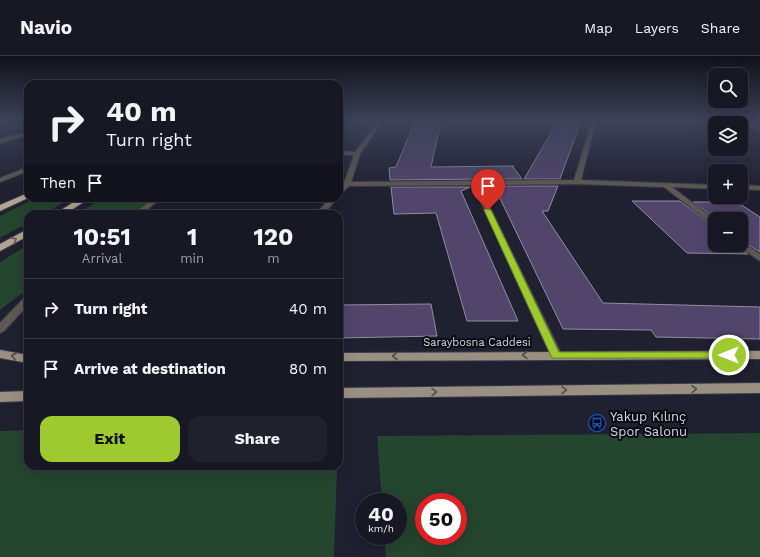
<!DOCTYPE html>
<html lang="en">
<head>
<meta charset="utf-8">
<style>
	body { margin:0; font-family:"Work Sans",sans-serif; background:#20212c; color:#f1f3f6; height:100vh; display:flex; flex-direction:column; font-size:15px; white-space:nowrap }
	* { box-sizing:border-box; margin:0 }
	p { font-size:13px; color:#9ea0a6 }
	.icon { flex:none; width:22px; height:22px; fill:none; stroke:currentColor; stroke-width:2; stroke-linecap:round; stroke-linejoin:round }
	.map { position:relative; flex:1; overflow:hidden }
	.drawer { position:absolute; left:24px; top:154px; width:319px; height:260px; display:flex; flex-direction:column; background:#171824; border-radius:12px; box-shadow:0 4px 16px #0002,0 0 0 1px #363741 }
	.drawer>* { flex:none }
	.banner { position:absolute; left:24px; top:24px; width:319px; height:122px; border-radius:12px; box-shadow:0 4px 16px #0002,0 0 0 1px #363741; background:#171824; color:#f1f3f6; overflow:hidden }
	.buttons { position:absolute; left:708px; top:12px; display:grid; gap:8px }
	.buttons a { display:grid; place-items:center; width:40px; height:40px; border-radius:8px; background:#171824; box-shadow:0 4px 16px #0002,0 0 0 1px #363741; font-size:20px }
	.speed { position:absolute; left:355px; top:437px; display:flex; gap:8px; font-size:20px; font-weight:700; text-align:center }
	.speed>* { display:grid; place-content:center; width:52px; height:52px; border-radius:50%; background:#171824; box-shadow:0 4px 16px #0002,0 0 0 1px #363741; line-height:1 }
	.speed small { font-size:10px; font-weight:400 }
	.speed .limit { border:6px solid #d22; background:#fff; color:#111 }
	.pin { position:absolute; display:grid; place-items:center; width:34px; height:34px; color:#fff; margin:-41px -17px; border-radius:50% 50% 50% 0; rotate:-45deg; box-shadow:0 0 4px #0007 }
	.pin .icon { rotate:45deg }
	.me { position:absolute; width:44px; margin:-22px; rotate:270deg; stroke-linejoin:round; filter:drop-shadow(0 0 3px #0008) }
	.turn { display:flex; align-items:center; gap:14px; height:84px; padding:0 16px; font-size:18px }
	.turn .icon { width:52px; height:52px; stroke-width:2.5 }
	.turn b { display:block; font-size:28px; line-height:34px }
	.then { display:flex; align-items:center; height:38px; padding:0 16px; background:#0003; gap:8px; font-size:15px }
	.eta { display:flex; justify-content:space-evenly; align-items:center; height:68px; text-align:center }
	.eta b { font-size:24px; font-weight:700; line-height:28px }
	.cta { display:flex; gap:8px; margin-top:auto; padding:8px 16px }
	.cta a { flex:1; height:46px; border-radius:12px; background:#9eca2f; color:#111; font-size:16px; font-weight:700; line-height:46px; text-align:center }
	.cta a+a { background:#20212c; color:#f1f3f6 }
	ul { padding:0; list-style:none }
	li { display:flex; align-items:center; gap:12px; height:60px; padding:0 16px; border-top:1px solid #363741 }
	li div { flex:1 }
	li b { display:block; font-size:15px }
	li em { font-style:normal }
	header { display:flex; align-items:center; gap:24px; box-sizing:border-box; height:56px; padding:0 20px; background:#171824; border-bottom:1px solid #363741 }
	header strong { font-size:19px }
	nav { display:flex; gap:22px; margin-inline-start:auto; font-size:14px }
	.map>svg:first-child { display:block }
	.green { fill:#24452e; fill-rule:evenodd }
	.building { fill:#52456b; stroke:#938da1 }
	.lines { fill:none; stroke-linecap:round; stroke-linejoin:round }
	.minor-casing { stroke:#393a49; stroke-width:2 }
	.major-casing { stroke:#393a49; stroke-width:2 }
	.highway-casing { stroke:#393a49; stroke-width:2 }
	.minor { fill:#5e5952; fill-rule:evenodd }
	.major { fill:#9a9081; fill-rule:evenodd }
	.highway { fill:#b2a593; fill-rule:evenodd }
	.oneway { stroke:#5e5852 }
	.oneway2 { stroke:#524e4a }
	.route { fill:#9eca2f; stroke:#67831f }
	.labels { text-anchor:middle; stroke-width:4; stroke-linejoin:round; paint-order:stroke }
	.street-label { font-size:11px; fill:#d6d7e1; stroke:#0a0b12 }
	.near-poi-label { font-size:13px; fill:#d6d7e1; stroke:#0a0b12; text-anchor:start }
</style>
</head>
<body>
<header>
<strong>Navio</strong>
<nav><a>Map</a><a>Layers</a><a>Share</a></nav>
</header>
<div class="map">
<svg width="760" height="501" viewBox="0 0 760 501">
	<rect width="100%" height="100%" fill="#1f2030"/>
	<path class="green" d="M36 142H72L43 158H28V167L0 182V160Z
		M103 142H154L132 158H77Z
		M28 189V233L0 254V206Z
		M28 374V410H337L334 501H0V375Z
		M760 377V501H386L384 480H398V446H382L377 380ZM424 446H458V480H424Z"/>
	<path class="building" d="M415 65H441L431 111 514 110 513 111 522 123H490V122L486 123 390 124 389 112 396 111Z
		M558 65H581L560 123H524Z
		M494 130H558L548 155H542L603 247 760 251V283L656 281 651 274 563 273Z
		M391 131H470L461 135 518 265H467L436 157 394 158Z
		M632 145H680L715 171V189H737V191L748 198 687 197Z
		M693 146H737L760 161V196L741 185V163H716Z
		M431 248 437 280 339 282V249Z"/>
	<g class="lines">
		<g class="minor-casing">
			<path id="minor" d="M379 65H383L360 98 351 126 574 124 592 65H596L581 124 715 129V133L672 131 715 164V170L664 131 577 128 479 129 562 299 560 302H552L473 129 349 130 339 139V133L344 127 354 99H339V95L355 96Z
				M693 65H705L717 67 715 68Z
				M741 69 760 71V73L741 71Z
				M28 76V79L0 87V83Z
				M28 111V115L0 126V122Z
				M741 129 760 130V134L741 133Z
				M154 142H161L142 158H133Z
				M330 142H337L324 158H316Z
				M741 186 760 198V205L738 190 741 189Z
				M28 240V249L4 275 0 277V267L25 241Z"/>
		</g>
		<g class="major-casing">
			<path id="major" d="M0 294 28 299V307L0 302Z
				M760 295V303L339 305V297Z
				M760 327V337L339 342V332Z
				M28 335V345L0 346V336Z"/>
		</g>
		<g class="highway-casing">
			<path id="highway" d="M28 111V115L25 114V112Z
				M28 137V142L0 155V149Z
				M80 142H90L65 158H55Z
				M28 173V180L0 195V188Z"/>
		</g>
		<use href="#minor" class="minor"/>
		<use href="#major" class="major"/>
		<use href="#highway" class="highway"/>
	</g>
	<defs><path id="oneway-chevron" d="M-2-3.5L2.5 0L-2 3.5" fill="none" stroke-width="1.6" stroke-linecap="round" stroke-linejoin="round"/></defs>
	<use class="oneway" href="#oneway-chevron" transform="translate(14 184) rotate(-30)"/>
	<g class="oneway2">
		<use href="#oneway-chevron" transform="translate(525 299) rotate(180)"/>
		<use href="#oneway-chevron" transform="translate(14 300) rotate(-169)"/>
		<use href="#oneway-chevron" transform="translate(395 300) rotate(180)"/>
		<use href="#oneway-chevron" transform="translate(694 333) rotate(-1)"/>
		<use href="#oneway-chevron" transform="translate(564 334) rotate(-1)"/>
		<use href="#oneway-chevron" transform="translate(434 336) rotate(-1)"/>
	</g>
	<linearGradient id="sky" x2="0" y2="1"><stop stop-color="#11121a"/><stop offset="0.48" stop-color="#3c4259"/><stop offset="1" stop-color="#3c4259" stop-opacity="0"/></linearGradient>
	<rect width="760" height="135" fill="url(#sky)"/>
	<path class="route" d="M488 152 491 154 559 296H729L732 297 734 299 732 302H552L484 154Z"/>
	<defs>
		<g id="bus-ring" transform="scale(0.9)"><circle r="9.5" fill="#0a0b12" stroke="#1a4fb4" stroke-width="1.5"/><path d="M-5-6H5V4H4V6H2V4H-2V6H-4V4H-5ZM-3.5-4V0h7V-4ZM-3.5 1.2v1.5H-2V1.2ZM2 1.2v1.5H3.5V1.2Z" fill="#1a4fb4"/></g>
	</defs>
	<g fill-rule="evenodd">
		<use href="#bus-ring" x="597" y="367"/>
	</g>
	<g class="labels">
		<g class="street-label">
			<text x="477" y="290">Saraybosna Caddesi</text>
		</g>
		<g class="near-poi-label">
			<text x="610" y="365">Yakup Kılınç<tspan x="610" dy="15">Spor Salonu</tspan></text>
		</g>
	</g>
</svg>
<div class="buttons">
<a><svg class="icon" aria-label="search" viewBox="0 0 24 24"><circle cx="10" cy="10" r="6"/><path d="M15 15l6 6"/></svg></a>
<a><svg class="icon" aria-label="layers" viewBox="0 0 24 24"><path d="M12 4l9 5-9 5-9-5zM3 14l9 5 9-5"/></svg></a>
<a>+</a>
<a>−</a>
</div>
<div class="speed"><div>40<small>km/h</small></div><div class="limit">50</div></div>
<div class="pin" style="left:488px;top:154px;background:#d93025"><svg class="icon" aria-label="arrive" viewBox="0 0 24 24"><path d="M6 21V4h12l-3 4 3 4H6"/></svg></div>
<svg class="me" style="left:729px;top:299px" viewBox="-20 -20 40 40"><circle r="17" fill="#9eca2f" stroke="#fff" stroke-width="3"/><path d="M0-11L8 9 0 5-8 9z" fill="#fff"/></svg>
<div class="banner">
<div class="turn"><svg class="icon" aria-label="right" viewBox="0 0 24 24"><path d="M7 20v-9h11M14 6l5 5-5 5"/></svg><div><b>40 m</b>Turn right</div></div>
<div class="then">Then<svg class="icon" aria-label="arrive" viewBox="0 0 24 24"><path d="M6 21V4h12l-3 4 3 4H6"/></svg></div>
</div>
<section class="drawer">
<div class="eta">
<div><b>10:51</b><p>Arrival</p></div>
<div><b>1</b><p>min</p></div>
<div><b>120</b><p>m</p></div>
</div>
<ul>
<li><svg class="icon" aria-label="right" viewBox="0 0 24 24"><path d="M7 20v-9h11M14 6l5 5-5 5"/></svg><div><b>Turn right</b></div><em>40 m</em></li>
<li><svg class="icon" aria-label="arrive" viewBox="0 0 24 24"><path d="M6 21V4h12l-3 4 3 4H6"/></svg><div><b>Arrive at destination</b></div><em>80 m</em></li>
</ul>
<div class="cta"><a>Exit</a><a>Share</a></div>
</section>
</div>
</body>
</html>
